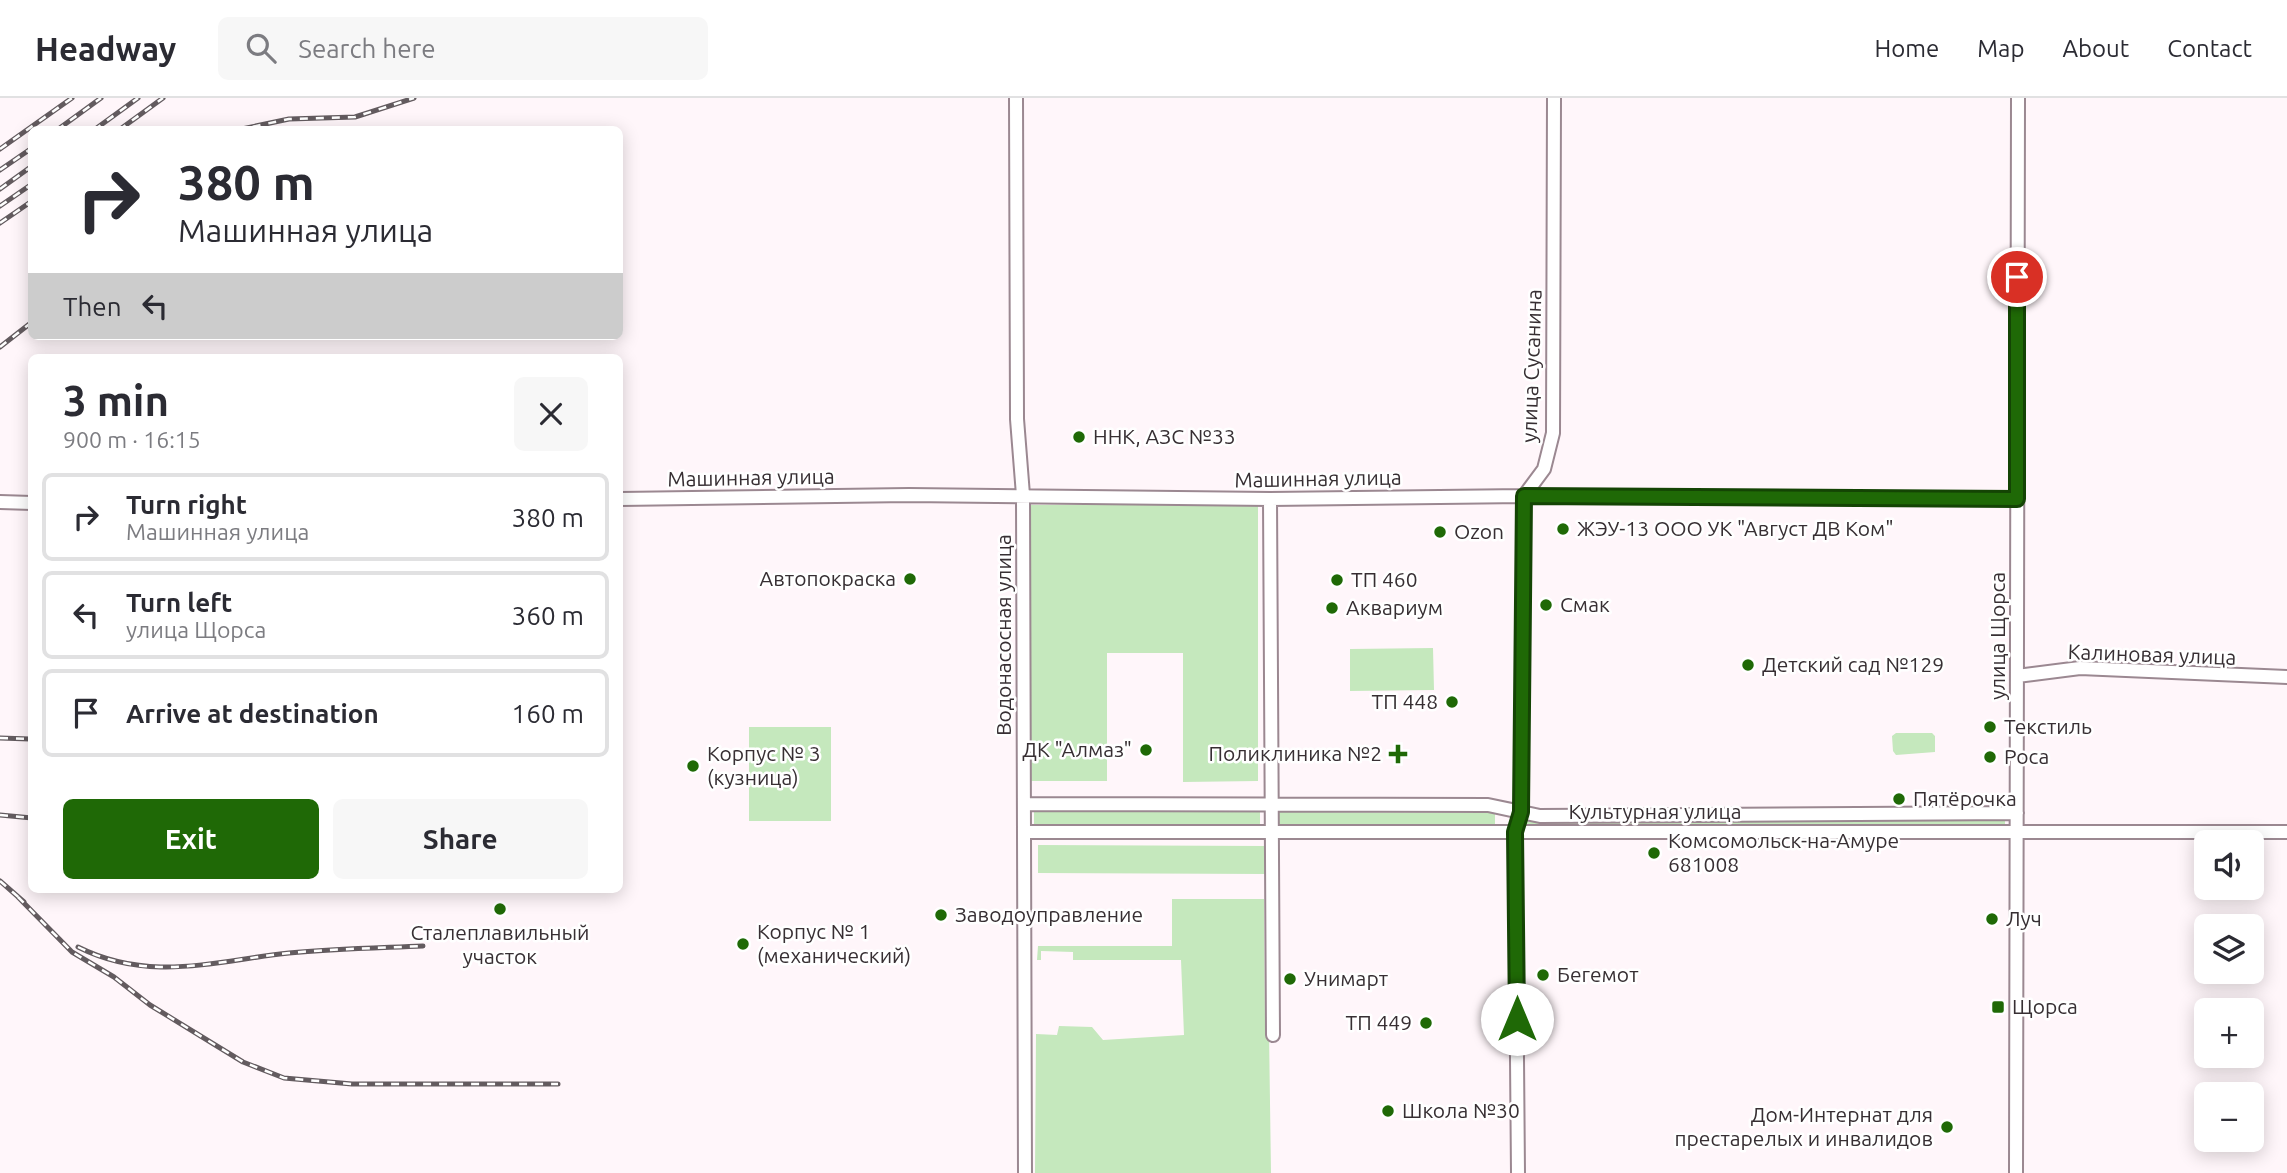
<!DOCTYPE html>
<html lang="en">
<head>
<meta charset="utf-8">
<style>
	body { margin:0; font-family:Ubuntu,sans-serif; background:#f7f7f7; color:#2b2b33; height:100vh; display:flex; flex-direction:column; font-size:26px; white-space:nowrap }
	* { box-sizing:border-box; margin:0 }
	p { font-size:23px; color:#7c7c81 }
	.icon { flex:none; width:38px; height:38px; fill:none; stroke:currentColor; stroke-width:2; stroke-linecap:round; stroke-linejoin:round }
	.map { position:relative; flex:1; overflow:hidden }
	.drawer { position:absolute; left:28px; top:256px; width:595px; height:539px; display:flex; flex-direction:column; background:#fff; border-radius:10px; box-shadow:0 4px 18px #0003 }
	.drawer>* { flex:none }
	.top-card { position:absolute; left:28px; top:28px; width:595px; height:214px; border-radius:10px; box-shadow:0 4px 18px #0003; background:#fff; color:#2b2b33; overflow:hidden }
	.buttons { position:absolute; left:2194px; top:732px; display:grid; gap:14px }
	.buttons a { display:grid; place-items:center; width:70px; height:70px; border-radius:10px; background:#fff; box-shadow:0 4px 18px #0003; font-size:35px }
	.pin { position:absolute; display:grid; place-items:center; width:60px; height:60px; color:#fff; margin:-30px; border:4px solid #fff; border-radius:50%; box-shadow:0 2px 7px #0007 }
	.me { position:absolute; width:77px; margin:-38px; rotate:0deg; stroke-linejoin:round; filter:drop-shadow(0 0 5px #0008) }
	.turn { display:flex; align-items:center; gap:24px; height:147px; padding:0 35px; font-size:32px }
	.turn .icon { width:91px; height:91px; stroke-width:2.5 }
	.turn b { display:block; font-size:49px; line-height:60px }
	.then { display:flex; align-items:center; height:66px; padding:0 35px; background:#0003; gap:14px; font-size:26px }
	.round { display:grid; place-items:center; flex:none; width:74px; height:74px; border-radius:10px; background:#f7f7f7 }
	.overview { display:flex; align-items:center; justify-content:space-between; height:119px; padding:0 35px }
	h1 { font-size:42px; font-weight:700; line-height:52px }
	.primary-button { display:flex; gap:14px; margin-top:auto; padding:14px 35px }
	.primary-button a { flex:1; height:80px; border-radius:10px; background:#1f6906; color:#fff; font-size:28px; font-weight:700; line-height:80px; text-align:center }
	.primary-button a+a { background:#f7f7f7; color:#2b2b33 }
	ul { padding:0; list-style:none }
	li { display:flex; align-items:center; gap:21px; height:88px; margin:0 14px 10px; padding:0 21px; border:4px solid #e1e1e2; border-radius:10px }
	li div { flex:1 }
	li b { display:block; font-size:26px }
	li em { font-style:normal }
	header { display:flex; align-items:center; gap:42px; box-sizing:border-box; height:98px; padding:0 35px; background:#fff; border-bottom:2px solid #e1e1e2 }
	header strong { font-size:33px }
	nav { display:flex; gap:38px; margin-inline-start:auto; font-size:24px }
	.search { width:490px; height:63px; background:#f7f7f7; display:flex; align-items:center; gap:18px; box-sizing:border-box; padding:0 24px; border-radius:10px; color:#7c7c81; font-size:26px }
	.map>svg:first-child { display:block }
	.green { fill:#c5e8bd }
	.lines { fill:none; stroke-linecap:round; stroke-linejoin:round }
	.minor-casing { stroke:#9b8891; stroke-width:16 }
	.minor { stroke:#fff; stroke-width:12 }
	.rail-casing { stroke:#635b5f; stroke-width:5 }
	.rail { stroke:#fff; stroke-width:2.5; stroke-dasharray:8; stroke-linecap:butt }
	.route-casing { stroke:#144404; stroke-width:18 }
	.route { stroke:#1f6906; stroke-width:12 }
	.poi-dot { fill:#1f6906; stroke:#fff; stroke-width:2.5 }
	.labels { text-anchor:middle; stroke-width:5; stroke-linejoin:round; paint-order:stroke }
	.street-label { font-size:21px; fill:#372f33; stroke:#fff }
	.poi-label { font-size:21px; fill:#372f33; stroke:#fff; text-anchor:start }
</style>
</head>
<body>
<header>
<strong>Headway</strong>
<div class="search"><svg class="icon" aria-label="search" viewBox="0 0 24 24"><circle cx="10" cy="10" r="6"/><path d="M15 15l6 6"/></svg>Search here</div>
<nav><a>Home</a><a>Map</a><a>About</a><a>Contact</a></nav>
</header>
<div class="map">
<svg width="2287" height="1075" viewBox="0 0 2287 1075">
	<rect width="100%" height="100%" fill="#fff6fa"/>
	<path class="green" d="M1258 406V683L1183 684V555H1107V683H1031L1030 407Z
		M1433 550 1434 592 1350 593V551Z
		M749 629H831V723H749Z
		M1896 635H1932L1935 638V654L1896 657 1893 653 1892 638Z
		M1034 713H1260V726H1034Z
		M1279 714 1495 715V728L1278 727Z
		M1526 721H2005V730L1522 728Z
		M1038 747 1265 748V776L1038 775Z
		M1172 801H1264L1265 929 1269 934 1271 1075H1035L1036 936 1057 937 1059 928 1092 929 1103 942 1184 937 1181 862H1073V854L1041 853V862H1037L1038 848H1172Z"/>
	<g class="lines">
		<g class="minor-casing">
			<path id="minor" d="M1016 0 1017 321 1023 397 1025 1075
				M620 401 909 397 1270 401 1524 398 2017 401
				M1270 401 1273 937
				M0 404 32 405
				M2017 578 2080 570 2287 579
				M1024 706 1488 707 1540 718 2017 715
				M1024 734H2287
				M1518 1075 1515 734 1521 714 1524 398 1544 371 1553 335 1554 0
				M2016 1075 2018 0"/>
		</g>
		<use href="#minor" class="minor"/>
		<g class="rail-casing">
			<path id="rail" d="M57 32 101 0
				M94 32 138 0
				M119 32 163 0
				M237 32 289 21 355 19 414 0
				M0 51 72 0
				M0 72 32 50
				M0 91 32 68
				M0 108 32 86
				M0 125 32 103
				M0 249 32 224
				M0 640 30 641
				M0 717 32 720
				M0 783 24 804
				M18 799 72 854 114 879 150 907 243 964 284 980 352 986H558
				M78 849C150 885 214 863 289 855 333 851 378 850 423 848"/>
		</g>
		<use href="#rail" class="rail"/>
	</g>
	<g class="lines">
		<g class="route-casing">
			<path id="route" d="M1517 921 1515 734 1521 714 1524 398 2017 401V179"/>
		</g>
		<use href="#route" class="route"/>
	</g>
	<g class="poi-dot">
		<circle cx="1079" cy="339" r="7"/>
		<circle cx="1563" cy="431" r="7"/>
		<circle cx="1440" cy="434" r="7"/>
		<circle cx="910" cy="481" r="7"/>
		<circle cx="1337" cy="482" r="7"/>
		<circle cx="1546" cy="507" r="7"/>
		<circle cx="1332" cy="510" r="7"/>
		<circle cx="1748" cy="567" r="7"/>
		<circle cx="1452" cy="604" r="7"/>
		<circle cx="1990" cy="629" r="7"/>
		<circle cx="1146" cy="652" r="7"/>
		<path d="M1394.5 645.5h7v7h7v7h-7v7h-7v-7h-7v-7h7z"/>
		<circle cx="1990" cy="659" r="7"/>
		<circle cx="693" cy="668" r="7"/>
		<circle cx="1899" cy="701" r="7"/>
		<circle cx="1654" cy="755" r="7"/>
		<circle cx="500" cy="811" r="7"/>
		<circle cx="941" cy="817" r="7"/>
		<circle cx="1992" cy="821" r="7"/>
		<circle cx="743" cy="846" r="7"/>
		<circle cx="1543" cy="877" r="7"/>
		<circle cx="1290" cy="881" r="7"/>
		<rect x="1991" y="902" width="14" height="14" rx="3.5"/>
		<circle cx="1426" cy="925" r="7"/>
		<circle cx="1388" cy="1013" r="7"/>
		<circle cx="1947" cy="1029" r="7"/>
	</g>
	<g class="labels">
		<g class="street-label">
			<text transform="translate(1532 268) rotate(-88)" y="7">улица Сусанина</text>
			<text transform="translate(751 380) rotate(-1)" y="7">Машинная улица</text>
			<text transform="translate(1318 381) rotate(-1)" y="7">Машинная улица</text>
			<text transform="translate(1004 537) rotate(-90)" y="7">Водонасосная улица</text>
			<text transform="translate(1998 538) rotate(-90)" y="7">улица Щорса</text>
			<text transform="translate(2152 557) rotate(2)" y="7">Калиновая улица</text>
			<text x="1655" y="721">Культурная улица</text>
		</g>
		<g class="poi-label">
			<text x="1093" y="346">ННК, АЗС №33</text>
			<text x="1577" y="438">ЖЭУ-13 ООО УК "Август ДВ Ком"</text>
			<text x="1454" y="441">Ozon</text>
			<text x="896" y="488" text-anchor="end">Автопокраска</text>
			<text x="1351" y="489">ТП 460</text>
			<text x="1560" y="514">Смак</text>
			<text x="1346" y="517">Аквариум</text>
			<text x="1762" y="574">Детский сад №129</text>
			<text x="1438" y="611" text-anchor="end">ТП 448</text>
			<text x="2004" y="636">Текстиль</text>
			<text x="1132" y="659" text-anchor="end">ДК "Алмаз"</text>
			<text x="707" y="663">Корпус № 3<tspan x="707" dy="24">(кузница)</tspan></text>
			<text x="1382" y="663" text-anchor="end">Поликлиника №2</text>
			<text x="2004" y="666">Роса</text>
			<text x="1913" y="708">Пятёрочка</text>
			<text x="1668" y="750">Комсомольск-на-Амуре<tspan x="1668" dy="24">681008</tspan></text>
			<text x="955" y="824">Заводоуправление</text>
			<text x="2006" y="828">Луч</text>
			<text x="757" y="841">Корпус № 1<tspan x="757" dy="24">(механический)</tspan></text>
			<text x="500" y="842" text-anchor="middle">Сталеплавильный<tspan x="500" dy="24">участок</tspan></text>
			<text x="1557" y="884">Бегемот</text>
			<text x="1304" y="888">Унимарт</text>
			<text x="2012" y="916">Щорса</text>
			<text x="1412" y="932" text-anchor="end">ТП 449</text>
			<text x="1402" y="1020">Школа №30</text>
			<text x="1933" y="1024" text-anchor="end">Дом-Интернат для<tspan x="1933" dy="24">престарелых и инвалидов</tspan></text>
		</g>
	</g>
</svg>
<div class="buttons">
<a><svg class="icon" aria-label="sound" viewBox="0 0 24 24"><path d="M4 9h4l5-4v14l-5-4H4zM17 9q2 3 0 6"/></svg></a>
<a><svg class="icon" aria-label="layers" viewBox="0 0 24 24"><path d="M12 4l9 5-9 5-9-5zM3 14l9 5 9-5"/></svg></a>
<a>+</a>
<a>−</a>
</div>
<div class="pin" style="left:2017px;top:179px;background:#d93025"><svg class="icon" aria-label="arrive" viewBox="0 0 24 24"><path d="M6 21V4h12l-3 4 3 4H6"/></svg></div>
<svg class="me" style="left:1517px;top:921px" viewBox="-20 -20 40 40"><circle r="19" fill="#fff"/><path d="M0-13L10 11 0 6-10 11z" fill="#1f6906"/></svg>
<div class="top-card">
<div class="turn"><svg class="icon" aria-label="right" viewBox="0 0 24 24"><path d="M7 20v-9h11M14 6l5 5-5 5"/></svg><div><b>380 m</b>Машинная улица</div></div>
<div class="then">Then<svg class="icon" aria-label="left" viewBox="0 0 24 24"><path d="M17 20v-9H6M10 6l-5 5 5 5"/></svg></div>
</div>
<section class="drawer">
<div class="overview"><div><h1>3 min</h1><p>900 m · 16:15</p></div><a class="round"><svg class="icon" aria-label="close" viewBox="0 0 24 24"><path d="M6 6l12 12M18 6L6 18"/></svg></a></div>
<ul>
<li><svg class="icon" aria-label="right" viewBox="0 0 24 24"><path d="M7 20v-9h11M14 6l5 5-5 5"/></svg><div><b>Turn right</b><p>Машинная улица</p></div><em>380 m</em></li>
<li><svg class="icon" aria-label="left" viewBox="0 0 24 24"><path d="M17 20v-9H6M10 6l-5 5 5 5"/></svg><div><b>Turn left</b><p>улица Щорса</p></div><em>360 m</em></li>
<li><svg class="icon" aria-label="arrive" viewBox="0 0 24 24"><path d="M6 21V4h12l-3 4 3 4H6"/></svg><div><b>Arrive at destination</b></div><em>160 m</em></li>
</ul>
<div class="primary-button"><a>Exit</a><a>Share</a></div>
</section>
</div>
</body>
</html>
